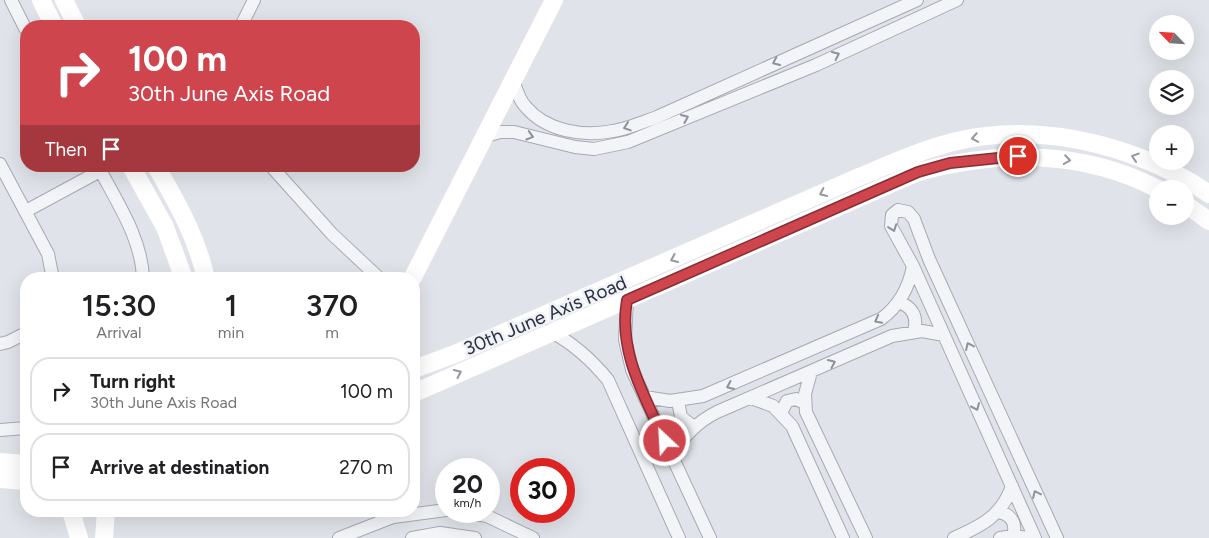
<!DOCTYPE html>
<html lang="en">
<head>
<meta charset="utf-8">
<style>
	body { margin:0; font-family:Figtree,sans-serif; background:#f2f2f2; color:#202124; height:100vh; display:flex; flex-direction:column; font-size:19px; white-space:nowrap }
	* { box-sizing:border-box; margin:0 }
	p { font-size:16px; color:#757577 }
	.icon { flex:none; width:28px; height:28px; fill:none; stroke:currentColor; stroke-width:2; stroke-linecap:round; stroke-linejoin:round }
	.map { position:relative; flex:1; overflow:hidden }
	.sheet { position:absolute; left:20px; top:272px; width:400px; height:245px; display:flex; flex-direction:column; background:#fff; border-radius:20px; box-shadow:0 5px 20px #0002 }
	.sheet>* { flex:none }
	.banner { position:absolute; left:20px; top:20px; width:400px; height:152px; border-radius:20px; box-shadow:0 5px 20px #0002; background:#cf454e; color:#fff; overflow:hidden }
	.needle { width:32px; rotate:295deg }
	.tools { position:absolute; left:1149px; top:15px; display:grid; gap:10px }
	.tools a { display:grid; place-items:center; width:45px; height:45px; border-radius:50%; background:#fff; box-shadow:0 5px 20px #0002; font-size:25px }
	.speed { position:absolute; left:435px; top:458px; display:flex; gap:10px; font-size:25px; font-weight:700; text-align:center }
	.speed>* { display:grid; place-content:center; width:65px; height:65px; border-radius:50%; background:#fff; box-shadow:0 5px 20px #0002; line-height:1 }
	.speed small { font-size:12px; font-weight:400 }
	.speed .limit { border:8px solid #d22; background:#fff; color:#111 }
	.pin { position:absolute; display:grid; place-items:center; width:42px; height:42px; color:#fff; margin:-21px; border:2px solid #fff; border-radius:50%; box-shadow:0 1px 5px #0007 }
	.me { position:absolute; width:55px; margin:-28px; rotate:335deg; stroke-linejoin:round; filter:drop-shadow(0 0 4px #0008) }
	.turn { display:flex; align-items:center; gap:18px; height:105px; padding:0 25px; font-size:22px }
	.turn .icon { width:65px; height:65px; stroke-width:2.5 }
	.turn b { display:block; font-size:35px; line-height:42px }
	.then { display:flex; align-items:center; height:48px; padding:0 25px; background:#0003; gap:10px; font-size:19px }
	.eta { display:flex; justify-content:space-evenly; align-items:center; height:85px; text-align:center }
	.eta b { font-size:30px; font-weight:600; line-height:35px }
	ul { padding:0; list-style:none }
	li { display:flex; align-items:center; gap:15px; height:68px; margin:0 10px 8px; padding:0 15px; border:2px solid #e0e0e0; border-radius:20px }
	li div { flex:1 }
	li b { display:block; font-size:19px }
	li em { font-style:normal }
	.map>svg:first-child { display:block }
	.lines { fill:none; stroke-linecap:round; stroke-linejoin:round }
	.street-casing { stroke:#a5aab3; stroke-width:14 }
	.street { stroke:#f3f4f8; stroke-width:12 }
	.secondary { stroke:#fff; stroke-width:18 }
	.oneway { stroke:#8e929c }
	.oneway2 { stroke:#9498a0 }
	.route-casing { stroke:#872d33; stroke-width:12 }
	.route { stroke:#cf454e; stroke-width:9 }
	.labels { text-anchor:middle; stroke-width:5; stroke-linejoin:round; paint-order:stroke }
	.street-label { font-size:19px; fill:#293041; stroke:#f0f2f7 }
</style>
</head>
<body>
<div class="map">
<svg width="1209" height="538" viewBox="0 0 1209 538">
	<rect width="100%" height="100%" fill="#e0e3e9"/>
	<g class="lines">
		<g class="street-casing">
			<path id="street" d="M11 0 26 30
				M241 26 254 0
				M513 79C516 89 519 100 526 107 546 131 583 137 613 131 627 129 643 122 657 117L917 0
				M483 137 500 132H514L575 147 594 149 628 142 816 65 957 0
				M0 164 48 254 53 279
				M98 166C116 201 142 238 143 279
				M271 166 332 234 380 279
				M26 211 100 171
				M627 300 625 340 632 370 710 538
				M898 302C912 306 918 317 914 331
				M550 331C574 344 591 359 608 380L679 538
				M0 344 8 342 26 333
				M811 372 805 394 806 412 866 538
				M645 397 670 401 703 396 881 319C899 306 909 287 913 266
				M751 398 773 406 792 426 843 538
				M678 401 681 417 694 427
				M781 413 787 401 796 399 805 403
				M0 430 26 428
				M672 456C683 436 697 422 717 412L892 336 922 331 944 335
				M456 511 487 516 533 538
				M998 512C1011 514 1017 523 1013 536
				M339 538 393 517 446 510
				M412 538 440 533 475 538
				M954 538C981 526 1002 516 1012 486
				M1000 538 1013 536 1028 538
				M1035 538 913 266 891 226 892 215 898 210 908 212 914 219 929 259 1057 538"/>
		</g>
		<use href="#street" class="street"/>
		<path class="secondary" d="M41 0 54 26
			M64 0 77 26
			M131 166 165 227 184 279
			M156 166C177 203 197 237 206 279
			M1185 204 1209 221
			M412 279 554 0
			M414 369 455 354 859 177C898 161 936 143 978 137 1056 125 1145 150 1209 194
			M414 393 918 172C997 150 1083 150 1158 189
			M0 462 26 464
			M0 479 26 481
			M71 511 79 538
			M104 538 106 511"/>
	</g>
	<defs><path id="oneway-chevron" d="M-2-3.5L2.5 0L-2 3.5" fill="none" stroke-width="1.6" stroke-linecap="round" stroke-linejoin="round" transform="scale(1.25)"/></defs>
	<g class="oneway">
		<use href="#oneway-chevron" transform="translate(836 55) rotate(-25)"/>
		<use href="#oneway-chevron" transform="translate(776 62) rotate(155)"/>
		<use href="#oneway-chevron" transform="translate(685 118) rotate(-23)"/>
		<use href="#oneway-chevron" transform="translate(627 127) rotate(162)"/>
		<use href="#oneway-chevron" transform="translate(530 136) rotate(16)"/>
		<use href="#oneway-chevron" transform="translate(893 228) rotate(70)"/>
		<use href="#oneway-chevron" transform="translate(878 320) rotate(152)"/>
		<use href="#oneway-chevron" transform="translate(969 346) rotate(-115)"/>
		<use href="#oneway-chevron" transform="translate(832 363) rotate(-24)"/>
		<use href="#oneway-chevron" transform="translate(730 386) rotate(156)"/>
		<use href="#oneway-chevron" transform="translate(976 407) rotate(66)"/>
		<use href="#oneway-chevron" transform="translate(1036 494) rotate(-115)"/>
	</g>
	<g class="oneway2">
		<use href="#oneway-chevron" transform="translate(975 138) rotate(170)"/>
		<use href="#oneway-chevron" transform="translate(1135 157) rotate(-162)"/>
		<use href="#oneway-chevron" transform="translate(1067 160) rotate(9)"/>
		<use href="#oneway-chevron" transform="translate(823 193) rotate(155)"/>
		<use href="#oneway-chevron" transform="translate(674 259) rotate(157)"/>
		<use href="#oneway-chevron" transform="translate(458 373) rotate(-24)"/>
	</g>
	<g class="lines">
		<g class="route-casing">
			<path id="route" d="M665 441C644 395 618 352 627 300L918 172 950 163 1018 156"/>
		</g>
		<use href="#route" class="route"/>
	</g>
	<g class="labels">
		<g class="street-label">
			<text transform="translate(545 315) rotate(-23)" y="7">30th June Axis Road</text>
		</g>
	</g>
</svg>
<div class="tools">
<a><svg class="needle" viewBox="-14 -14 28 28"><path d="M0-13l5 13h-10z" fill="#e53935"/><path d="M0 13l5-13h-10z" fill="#757577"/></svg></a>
<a><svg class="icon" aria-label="layers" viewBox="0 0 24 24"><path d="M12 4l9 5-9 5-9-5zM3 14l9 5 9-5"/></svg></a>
<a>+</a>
<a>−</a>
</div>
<div class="speed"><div>20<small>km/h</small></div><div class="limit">30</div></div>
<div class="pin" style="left:1018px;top:156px;background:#d93025"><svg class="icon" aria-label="arrive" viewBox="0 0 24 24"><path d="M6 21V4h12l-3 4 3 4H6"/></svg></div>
<svg class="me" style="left:665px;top:441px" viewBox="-20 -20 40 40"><circle r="17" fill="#cf454e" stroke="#fff" stroke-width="3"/><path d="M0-11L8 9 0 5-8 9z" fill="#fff"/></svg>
<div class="banner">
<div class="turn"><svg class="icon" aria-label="right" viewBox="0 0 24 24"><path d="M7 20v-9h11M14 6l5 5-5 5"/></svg><div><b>100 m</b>30th June Axis Road</div></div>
<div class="then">Then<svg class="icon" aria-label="arrive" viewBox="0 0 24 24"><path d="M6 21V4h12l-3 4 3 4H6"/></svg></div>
</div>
<section class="sheet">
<div class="eta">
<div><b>15:30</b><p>Arrival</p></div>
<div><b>1</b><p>min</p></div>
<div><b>370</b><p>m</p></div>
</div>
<ul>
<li><svg class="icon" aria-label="right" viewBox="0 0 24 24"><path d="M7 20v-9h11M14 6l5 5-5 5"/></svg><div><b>Turn right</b><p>30th June Axis Road</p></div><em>100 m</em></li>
<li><svg class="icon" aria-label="arrive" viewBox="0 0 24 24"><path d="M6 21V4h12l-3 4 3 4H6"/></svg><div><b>Arrive at destination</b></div><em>270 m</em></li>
</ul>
</section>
</div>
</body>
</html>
